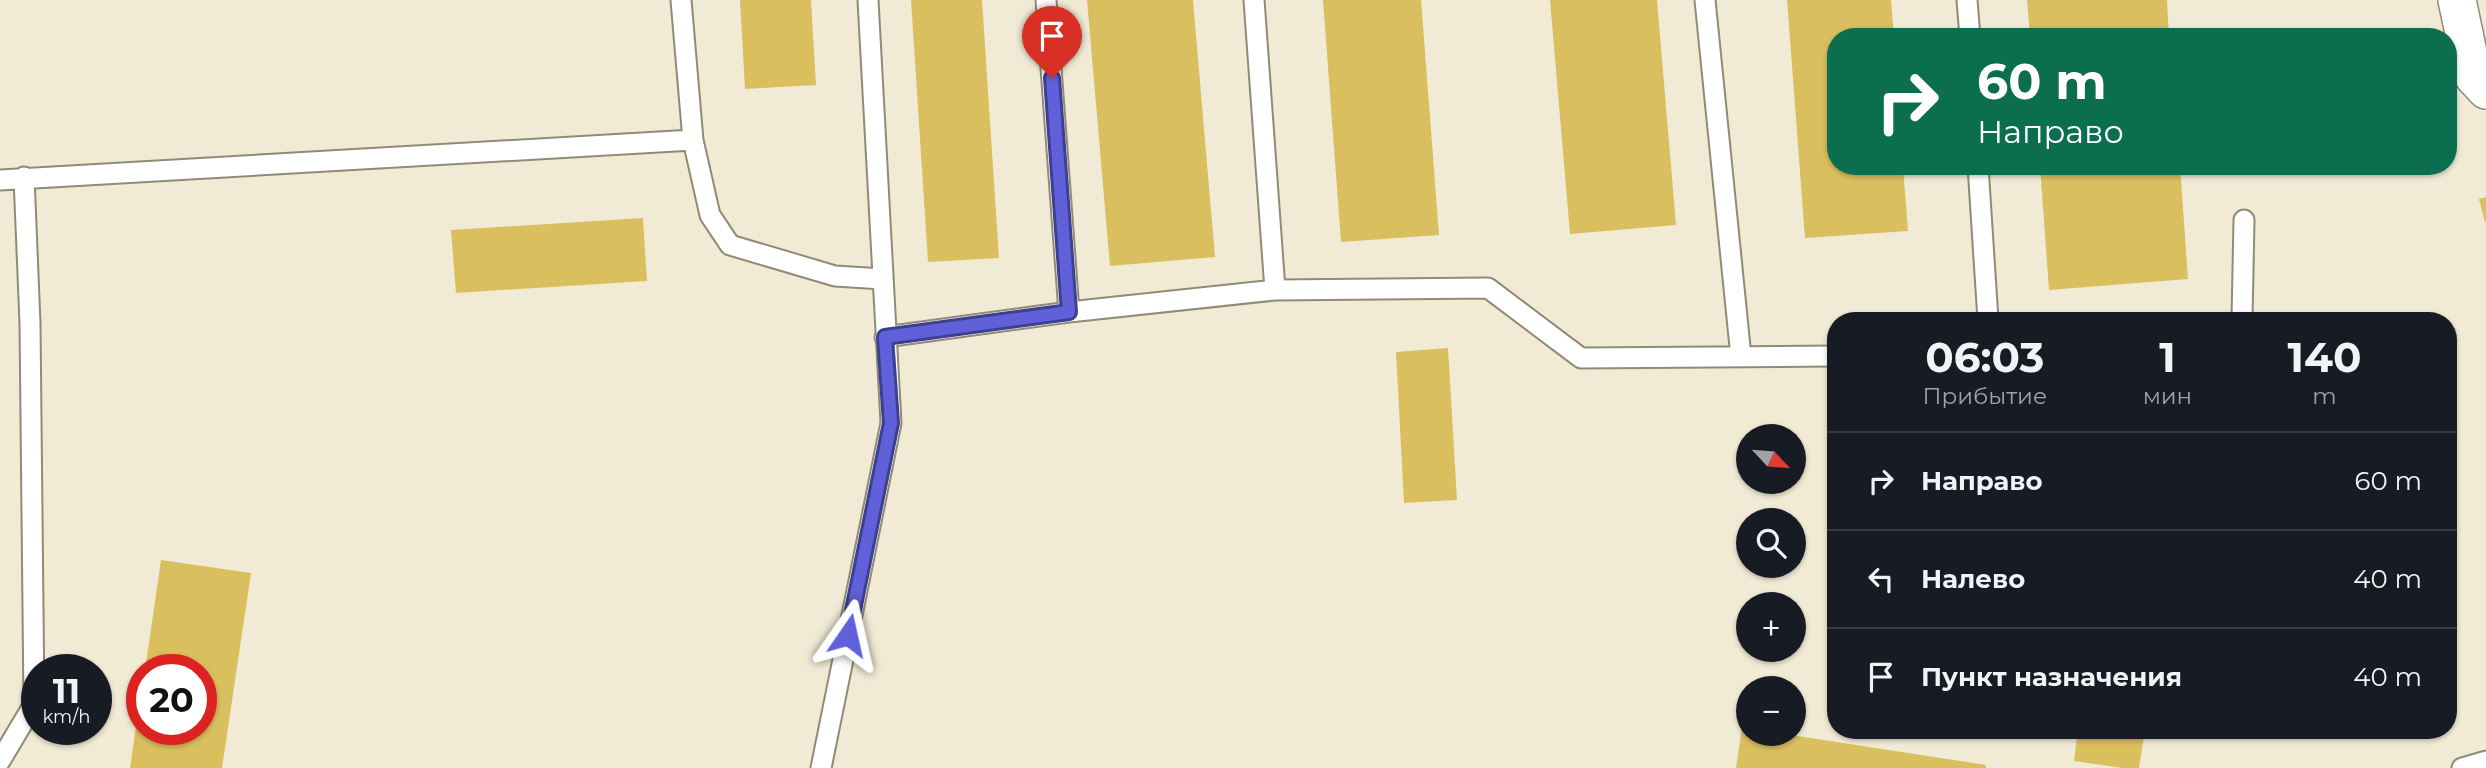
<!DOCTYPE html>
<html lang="ru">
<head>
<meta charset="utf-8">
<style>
	body { margin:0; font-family:Montserrat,sans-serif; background:#20242c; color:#f1f3f6; height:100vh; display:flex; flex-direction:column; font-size:26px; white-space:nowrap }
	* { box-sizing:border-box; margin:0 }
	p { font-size:23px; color:#9ea1a6 }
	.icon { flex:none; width:38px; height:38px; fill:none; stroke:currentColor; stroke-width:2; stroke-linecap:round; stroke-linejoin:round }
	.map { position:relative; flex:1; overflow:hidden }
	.side { position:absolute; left:1827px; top:312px; width:630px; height:427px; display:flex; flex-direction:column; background:#171b24; border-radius:28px; box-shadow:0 2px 5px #0004 }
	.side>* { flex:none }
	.banner { position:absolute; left:1827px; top:28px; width:630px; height:147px; border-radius:28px; box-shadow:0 2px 5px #0004; background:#0b6e4f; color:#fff; overflow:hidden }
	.needle { width:46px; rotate:116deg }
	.tools { position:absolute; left:1736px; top:424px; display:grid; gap:14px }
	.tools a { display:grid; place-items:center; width:70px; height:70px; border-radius:50%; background:#171b24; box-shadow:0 2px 5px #0004; font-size:35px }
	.speed { position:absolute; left:21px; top:654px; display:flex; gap:14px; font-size:35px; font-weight:700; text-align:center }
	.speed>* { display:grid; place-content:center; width:91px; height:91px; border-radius:50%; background:#171b24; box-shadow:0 2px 5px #0004; line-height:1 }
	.speed small { font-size:18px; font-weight:400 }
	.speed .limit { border:10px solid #d22; background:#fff; color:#111 }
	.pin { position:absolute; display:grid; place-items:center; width:60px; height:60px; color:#fff; margin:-72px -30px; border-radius:50% 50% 50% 0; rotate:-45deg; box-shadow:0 0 7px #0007 }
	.pin .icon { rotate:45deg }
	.me { position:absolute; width:77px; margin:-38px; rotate:11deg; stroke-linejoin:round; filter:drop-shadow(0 0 5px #0008) }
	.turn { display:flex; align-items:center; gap:24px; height:147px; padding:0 35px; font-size:32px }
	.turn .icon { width:91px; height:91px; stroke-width:2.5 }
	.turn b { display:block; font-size:49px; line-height:60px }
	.eta { display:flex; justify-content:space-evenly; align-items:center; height:119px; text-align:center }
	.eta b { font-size:42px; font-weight:700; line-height:49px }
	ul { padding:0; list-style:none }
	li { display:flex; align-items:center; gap:21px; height:98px; padding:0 35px; border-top:2px solid #363941 }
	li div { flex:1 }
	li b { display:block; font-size:26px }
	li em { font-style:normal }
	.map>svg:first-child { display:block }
	.building { fill:#dabf5f }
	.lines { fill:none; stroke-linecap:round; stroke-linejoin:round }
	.service-casing { stroke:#908a77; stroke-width:23 }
	.minor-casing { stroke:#908a77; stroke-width:40 }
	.service { stroke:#fff; stroke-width:19 }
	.minor { stroke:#fff; stroke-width:37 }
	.route-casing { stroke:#3e3f8e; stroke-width:18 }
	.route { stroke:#6061da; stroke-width:12 }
</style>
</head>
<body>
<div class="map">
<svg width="2486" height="768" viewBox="0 0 2486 768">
	<rect width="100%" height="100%" fill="#f1ebd6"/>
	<path class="building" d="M740 0H811L816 85 745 89Z
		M911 0H982L999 258 928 262Z
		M1087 0H1193L1215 257 1110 266Z
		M1323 0H1421L1439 235 1341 242Z
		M1550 0H1657L1676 225 1570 234Z
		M1787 0H1891L1894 37H1836V166H1903L1908 231 1805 238Z
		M2027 0H2167L2169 37H2030Z
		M2040 166H2180L2188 279 2049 290Z
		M2486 197V222H2485L2479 199Z
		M643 218 647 281 456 293 451 230Z
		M1448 348 1457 500 1404 503 1396 352Z
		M161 560 251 573 222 768H130L140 699 142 730H201V670H145Z
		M1742 728 1748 729V733H1778L1986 765V768H1736Z
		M2078 730H2145L2139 768H2123L2074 761Z"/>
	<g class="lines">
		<g class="service-casing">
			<path id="service" d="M681 0 693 140 710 215 730 245 835 276 883 279
				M1046 0 1069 312
				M1254 0 1275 290
				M1705 0 1741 357
				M1967 0 1970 37
				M1978 166 1988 320
				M0 180 693 140
				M2242 320 2244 220
				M885 337 1069 312 1275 290 1488 288 1581 358 1836 356
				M0 761 34 704 30 323 24 177
				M821 768 891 423 868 0
				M2462 768 2486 761"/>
		</g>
		<g class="minor-casing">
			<path id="minor" d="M2457 0 2473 76 2486 90"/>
		</g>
		<use href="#service" class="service"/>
		<use href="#minor" class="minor"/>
	</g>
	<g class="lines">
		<g class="route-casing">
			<path id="route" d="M848 635 891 423 885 337 1069 312 1052 78"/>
		</g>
		<use href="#route" class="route"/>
	</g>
</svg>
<div class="tools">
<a><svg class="needle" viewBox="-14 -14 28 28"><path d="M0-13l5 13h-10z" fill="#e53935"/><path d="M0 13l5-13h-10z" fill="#9ea1a6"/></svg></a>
<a><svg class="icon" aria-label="search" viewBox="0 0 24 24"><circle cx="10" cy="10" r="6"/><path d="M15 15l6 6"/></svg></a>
<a>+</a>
<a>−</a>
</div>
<div class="speed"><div>11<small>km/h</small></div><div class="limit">20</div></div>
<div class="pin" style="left:1052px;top:78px;background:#d93025"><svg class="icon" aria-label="arrive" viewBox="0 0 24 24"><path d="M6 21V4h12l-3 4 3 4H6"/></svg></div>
<svg class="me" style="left:848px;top:635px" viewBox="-20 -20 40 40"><path d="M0-17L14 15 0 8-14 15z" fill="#6061da" stroke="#fff" stroke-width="4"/></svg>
<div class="banner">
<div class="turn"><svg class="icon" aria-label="right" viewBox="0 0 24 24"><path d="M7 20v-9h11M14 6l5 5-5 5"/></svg><div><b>60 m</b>Направо</div></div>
</div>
<section class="side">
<div class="eta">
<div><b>06:03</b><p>Прибытие</p></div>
<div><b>1</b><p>мин</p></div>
<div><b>140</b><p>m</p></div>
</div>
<ul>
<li><svg class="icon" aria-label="right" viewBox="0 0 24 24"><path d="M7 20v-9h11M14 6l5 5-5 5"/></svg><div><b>Направо</b></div><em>60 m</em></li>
<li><svg class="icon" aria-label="left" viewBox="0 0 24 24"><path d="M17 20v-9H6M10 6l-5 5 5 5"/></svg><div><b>Налево</b></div><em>40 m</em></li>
<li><svg class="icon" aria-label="arrive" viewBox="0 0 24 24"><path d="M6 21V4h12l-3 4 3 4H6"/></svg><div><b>Пункт назначения</b></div><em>40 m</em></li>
</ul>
</section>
</div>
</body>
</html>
